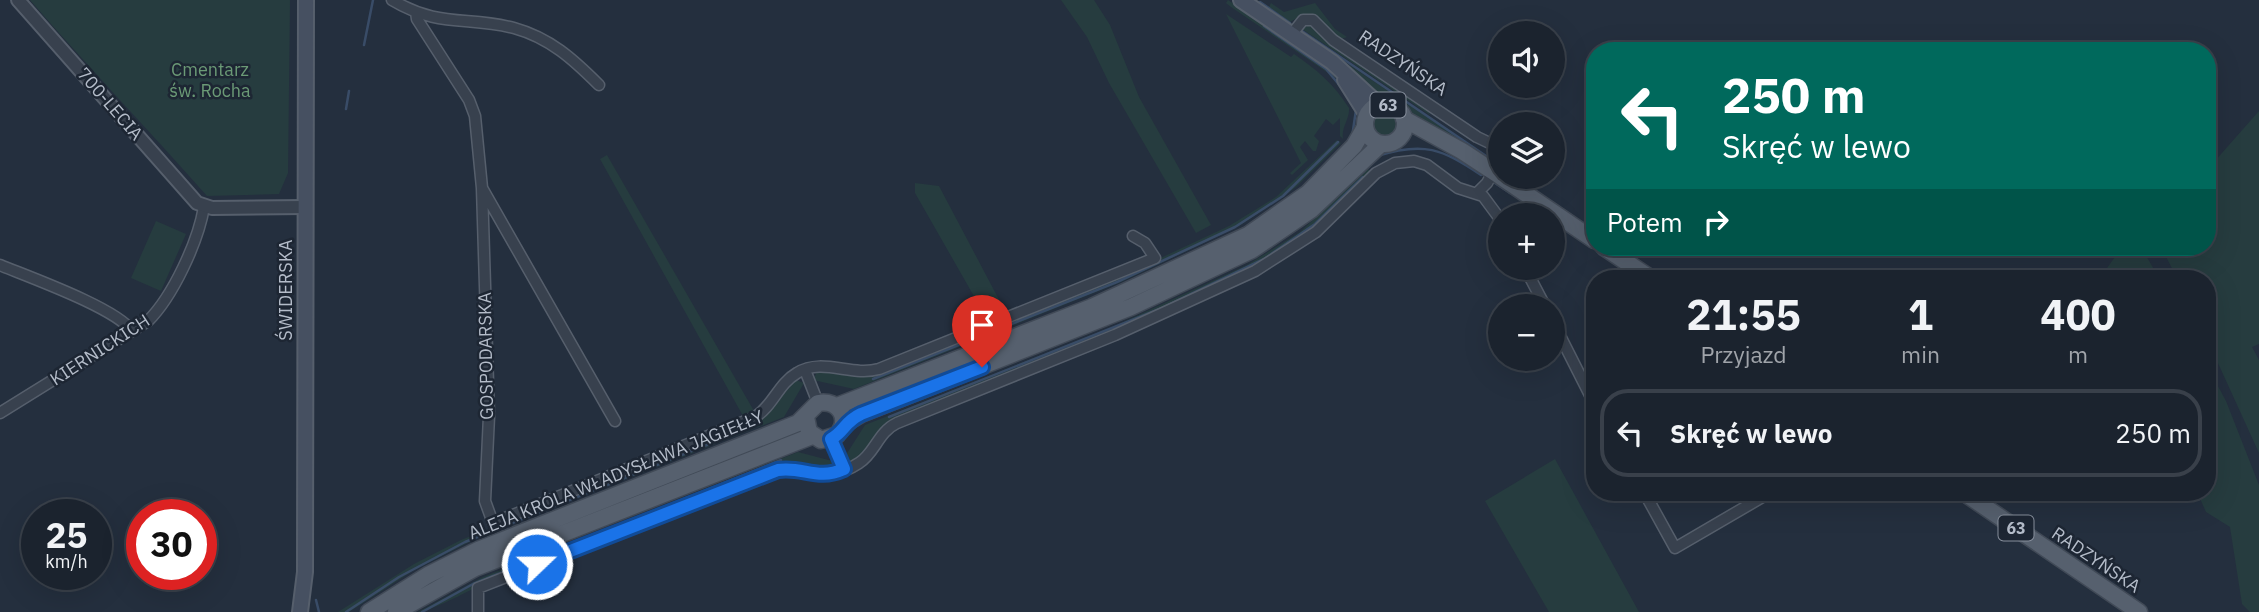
<!DOCTYPE html>
<html lang="pl">
<head>
<meta charset="utf-8">
<style>
	body { margin:0; font-family:"IBM Plex Sans",sans-serif; background:#242b36; color:#f1f3f6; height:100vh; display:flex; flex-direction:column; font-size:26px; white-space:nowrap }
	* { box-sizing:border-box; margin:0 }
	p { font-size:23px; color:#a0a4aa }
	.icon { flex:none; width:38px; height:38px; fill:none; stroke:currentColor; stroke-width:2; stroke-linecap:round; stroke-linejoin:round }
	.map { position:relative; flex:1; overflow:hidden }
	.details { position:absolute; left:1586px; top:270px; width:630px; height:231px; display:flex; flex-direction:column; background:#1b232e; border-radius:28px; box-shadow:0 7px 28px #0002,0 0 0 2px #39404a }
	.details>* { flex:none }
	.top-card { position:absolute; left:1586px; top:42px; width:630px; height:214px; border-radius:28px; box-shadow:0 7px 28px #0002,0 0 0 2px #39404a; background:#00695c; color:#fff; overflow:hidden }
	.controls { position:absolute; left:1488px; top:21px; display:grid; gap:14px }
	.controls a { display:grid; place-items:center; width:77px; height:77px; border-radius:50%; background:#1b232e; box-shadow:0 7px 28px #0002,0 0 0 2px #39404a; font-size:35px }
	.speed { position:absolute; left:21px; top:499px; display:flex; gap:14px; font-size:35px; font-weight:700; text-align:center }
	.speed>* { display:grid; place-content:center; width:91px; height:91px; border-radius:50%; background:#1b232e; box-shadow:0 7px 28px #0002,0 0 0 2px #39404a; line-height:1 }
	.speed small { font-size:18px; font-weight:400 }
	.speed .limit { border:10px solid #d22; background:#fff; color:#111 }
	.pin { position:absolute; display:grid; place-items:center; width:60px; height:60px; color:#fff; margin:-72px -30px; border-radius:50% 50% 50% 0; rotate:-45deg; box-shadow:0 0 7px #0007 }
	.pin .icon { rotate:45deg }
	.me { position:absolute; width:77px; margin:-38px; rotate:68deg; stroke-linejoin:round; filter:drop-shadow(0 0 5px #0008) }
	.turn { display:flex; align-items:center; gap:24px; height:147px; padding:0 21px; font-size:32px }
	.turn .icon { width:91px; height:91px; stroke-width:2.5 }
	.turn b { display:block; font-size:49px; line-height:60px }
	.then { display:flex; align-items:center; height:66px; padding:0 21px; background:#0003; gap:14px; font-size:26px }
	.eta { display:flex; justify-content:space-evenly; align-items:center; height:119px; text-align:center }
	.eta b { font-size:42px; font-weight:700; line-height:49px }
	ul { padding:0; list-style:none }
	li { display:flex; align-items:center; gap:21px; height:88px; margin:0 14px 10px; padding:0 7px; border:4px solid #39404a; border-radius:28px }
	li div { flex:1 }
	li b { display:block; font-size:26px }
	li em { font-style:normal }
	.map>svg:first-child { display:block }
	.green { fill:#263c3f }
	.lines { fill:none; stroke-linecap:round; stroke-linejoin:round }
	.stream { stroke:#394c67; stroke-width:2.5 }
	.minor-casing { stroke:#565f6c; stroke-width:13 }
	.tertiary-casing { stroke:#565f6c; stroke-width:16 }
	.secondary-casing { stroke:#565f6c; stroke-width:18 }
	.primary-casing { stroke:#414a57; stroke-width:19 }
	.minor { stroke:#38414e; stroke-width:10 }
	.tertiary { stroke:#38414e; stroke-width:12 }
	.secondary { stroke:#465061; stroke-width:14 }
	.primary { stroke:#56606e; stroke-width:16 }
	.route-casing { stroke:#114b97; stroke-width:18 }
	.route { stroke:#1a73e8; stroke-width:12 }
	.labels { text-anchor:middle; stroke-width:5; stroke-linejoin:round; paint-order:stroke }
	.shield { fill:#1d2633; stroke:#878f9c; stroke-width:2 }
	.shield-label { font-size:16px; font-weight:bold; fill:#b4bcc9 }
	.street-label { font-size:18px; fill:#b4bcc9; stroke:#1d2633 }
	.park-label { font-size:18px; fill:#6b9a76; stroke:#1d2633 }
</style>
</head>
<body>
<div class="map">
<svg width="2259" height="612" viewBox="0 0 2259 612">
	<rect width="100%" height="100%" fill="#242f3e"/>
	<path class="green" d="M30 0H290L288 173 279 194 207 196C149 130 88 67 30 0Z
		M1061 0H1094L1110 25 1139 97 1211 225 1196 233 1109 83 1087 37Z
		M1228 0 1335 72 1337 79 1231 7 1226 3Z
		M1271 3 1284 12 1315 3 1335 29 1347 37 1341 39C1319 22 1320 5 1290 22L1269 7Z
		M1226 14 1291 57 1294 54C1316 69 1334 84 1349 108 1350 119 1341 127 1343 139L1340 136V118L1333 125 1326 119 1314 136 1319 141 1316 151H1313L1305 141 1300 147 1308 160 1292 175 1290 173 1301 163Z
		M1305 25 1313 26 1341 51 1428 109 1430 115 1302 29Z
		M1331 53 1465 142 1466 145 1412 116 1399 101 1371 90Z
		M1371 124a13 13 0 1 1 26 0a13 13 0 1 1-26 0Z
		M2259 111V344L2252 347 2259 360V453L2207 339V278H2177L2161 247H2207V166L2214 162Z
		M1337 140 1341 143 1296 187 1239 226 1121 282 854 389 813 380 818 370 859 376 881 373 1105 284 1229 226 1276 197Z
		M607 155 754 411 743 416 600 159Z
		M1368 169 1371 172 1318 226 1261 263 1114 331 895 420C876 430 870 454 851 461L844 458 865 425 1117 325 1247 265 1300 232Z
		M915 183 939 186 1005 311 987 319 915 193Z
		M156 221 186 234 161 291 131 278Z
		M2122 247H2141L2159 278H2100Z
		M2207 366 2226 401 2259 485V612H2250L2242 604 2230 527 2206 512 2197 492H2207Z
		M796 380 804 383 784 417 481 536 414 570 349 612H338L414 564 461 540 753 423 772 408Z
		M798 452 836 462V466L826 472 798 466C699 502 598 535 500 576 482 583 432 612 418 612L483 577Z
		M1555 459 1639 612H1549L1485 501Z"/>
	<g class="lines">
		<path class="stream" d="M1260 2 1290 23
			M1264 26 1326 69 1341 87
			M1302 31 1492 160
			M364 45 373 0
			M346 109 349 91
			M1352 137 1356 110
			M1377 156C1424 141 1442 149 1481 175
			M1495 183 1510 193
			M873 379 1117 282 1235 227 1283 196 1338 142
			M889 417 1162 308 1264 259 1315 224 1363 177
			M316 600 319 612
			M346 612 399 577 465 542 759 424
			M422 612 473 584 781 460"/>
		<g class="minor-casing">
			<path id="minor" d="M392 0C439 28 467 16 514 28 550 38 573 59 599 85
				M416 12 417 19 469 100 475 116 482 188 489 416 485 501 493 523 755 417C773 406 778 384 797 373 823 357 851 377 879 369L1155 258 1145 243 1133 236
				M1291 35 1303 20H1313L1333 40 1477 137 1500 148
				M482 188 615 421
				M1477 193 1487 183 1500 159
				M0 265C29 277 116 308 132 331
				M1525 268 1545 306
				M1552 320 1594 403
				M805 370 818 403
				M0 413 148 321C173 296 198 242 204 207
				M831 439 844 469
				M1644 492 1675 548 1771 492
				M478 612V588L778 470C809 465 824 486 859 463 875 453 878 432 897 423L1115 335 1255 271 1316 232 1376 173 1395 163 1414 161 1427 165 1458 188 1483 196 1500 219"/>
		</g>
		<g class="tertiary-casing">
			<path id="tertiary" d="M18 0 197 203 212 208 306 207"/>
		</g>
		<g class="secondary-casing">
			<path id="secondary" d="M1241 0 1332 62 1379 105
				M1345 80 1367 115
				M300 612 305 572 306 0"/>
		</g>
		<g class="primary-casing">
			<path id="primary" d="M1365 124a20 20 0 1 1 40 0a20 20 0 1 1-40 0Z
				M1404 119 1462 151 1500 176
				M1501 177 1594 240
				M1604 247 1650 278
				M837 406 1092 307 1248 235 1308 193 1354 146 1365 127
				M844 424 861 414 1131 307 1252 250 1311 210 1381 144
				M1963 492 2139 612
				M369 612 428 575 478 550 798 423 818 403C839 399 851 419 837 435L821 440 809 432 806 417
				M396 612 475 568 812 436"/>
		</g>
		<use href="#minor" class="minor"/>
		<use href="#tertiary" class="tertiary"/>
		<use href="#secondary" class="secondary"/>
		<use href="#primary" class="primary"/>
	</g>
	<g class="lines">
		<g class="route-casing">
			<path id="route" d="M537 564 778 470C803 466 817 481 844 469L831 439C845 431 844 422 861 414L982 367"/>
		</g>
		<use href="#route" class="route"/>
	</g>
	<g class="labels">
		<g class="shield">
			<rect x="1370.5" y="92.5" width="35" height="25" rx="5"/>
			<rect x="1998.5" y="515.5" width="35" height="25" rx="5"/>
		</g>
		<g class="shield-label">
			<text x="1388" y="111">63</text>
			<text x="2016" y="534">63</text>
		</g>
		<g class="street-label">
			<text transform="translate(1403 63) rotate(34)" y="6">RADZYŃSKA</text>
			<text transform="translate(110 104) rotate(49)" y="6">700-LECIA</text>
			<text transform="translate(286 290) rotate(-90)" y="6">ŚWIDERSKA</text>
			<text transform="translate(100 350) rotate(-33)" y="6">KIERNICKICH</text>
			<text transform="translate(486 356) rotate(-91)" y="6">GOSPODARSKA</text>
			<text transform="translate(616 475) rotate(-22)" y="6">ALEJA KRÓLA WŁADYSŁAWA JAGIEŁŁY</text>
			<text transform="translate(2096 560) rotate(34)" y="6">RADZYŃSKA</text>
		</g>
		<g class="park-label">
			<text x="210" y="76">Cmentarz<tspan x="210" dy="21">św. Rocha</tspan></text>
		</g>
	</g>
</svg>
<div class="controls">
<a><svg class="icon" aria-label="sound" viewBox="0 0 24 24"><path d="M4 9h4l5-4v14l-5-4H4zM17 9q2 3 0 6"/></svg></a>
<a><svg class="icon" aria-label="layers" viewBox="0 0 24 24"><path d="M12 4l9 5-9 5-9-5zM3 14l9 5 9-5"/></svg></a>
<a>+</a>
<a>−</a>
</div>
<div class="speed"><div>25<small>km/h</small></div><div class="limit">30</div></div>
<div class="pin" style="left:982px;top:367px;background:#d93025"><svg class="icon" aria-label="arrive" viewBox="0 0 24 24"><path d="M6 21V4h12l-3 4 3 4H6"/></svg></div>
<svg class="me" style="left:537px;top:564px" viewBox="-20 -20 40 40"><circle r="17" fill="#1a73e8" stroke="#fff" stroke-width="3"/><path d="M0-11L8 9 0 5-8 9z" fill="#fff"/></svg>
<div class="top-card">
<div class="turn"><svg class="icon" aria-label="left" viewBox="0 0 24 24"><path d="M17 20v-9H6M10 6l-5 5 5 5"/></svg><div><b>250 m</b>Skręć w lewo</div></div>
<div class="then">Potem<svg class="icon" aria-label="right" viewBox="0 0 24 24"><path d="M7 20v-9h11M14 6l5 5-5 5"/></svg></div>
</div>
<section class="details">
<div class="eta">
<div><b>21:55</b><p>Przyjazd</p></div>
<div><b>1</b><p>min</p></div>
<div><b>400</b><p>m</p></div>
</div>
<ul>
<li><svg class="icon" aria-label="left" viewBox="0 0 24 24"><path d="M17 20v-9H6M10 6l-5 5 5 5"/></svg><div><b>Skręć w lewo</b></div><em>250 m</em></li>
</ul>
</section>
</div>
</body>
</html>
